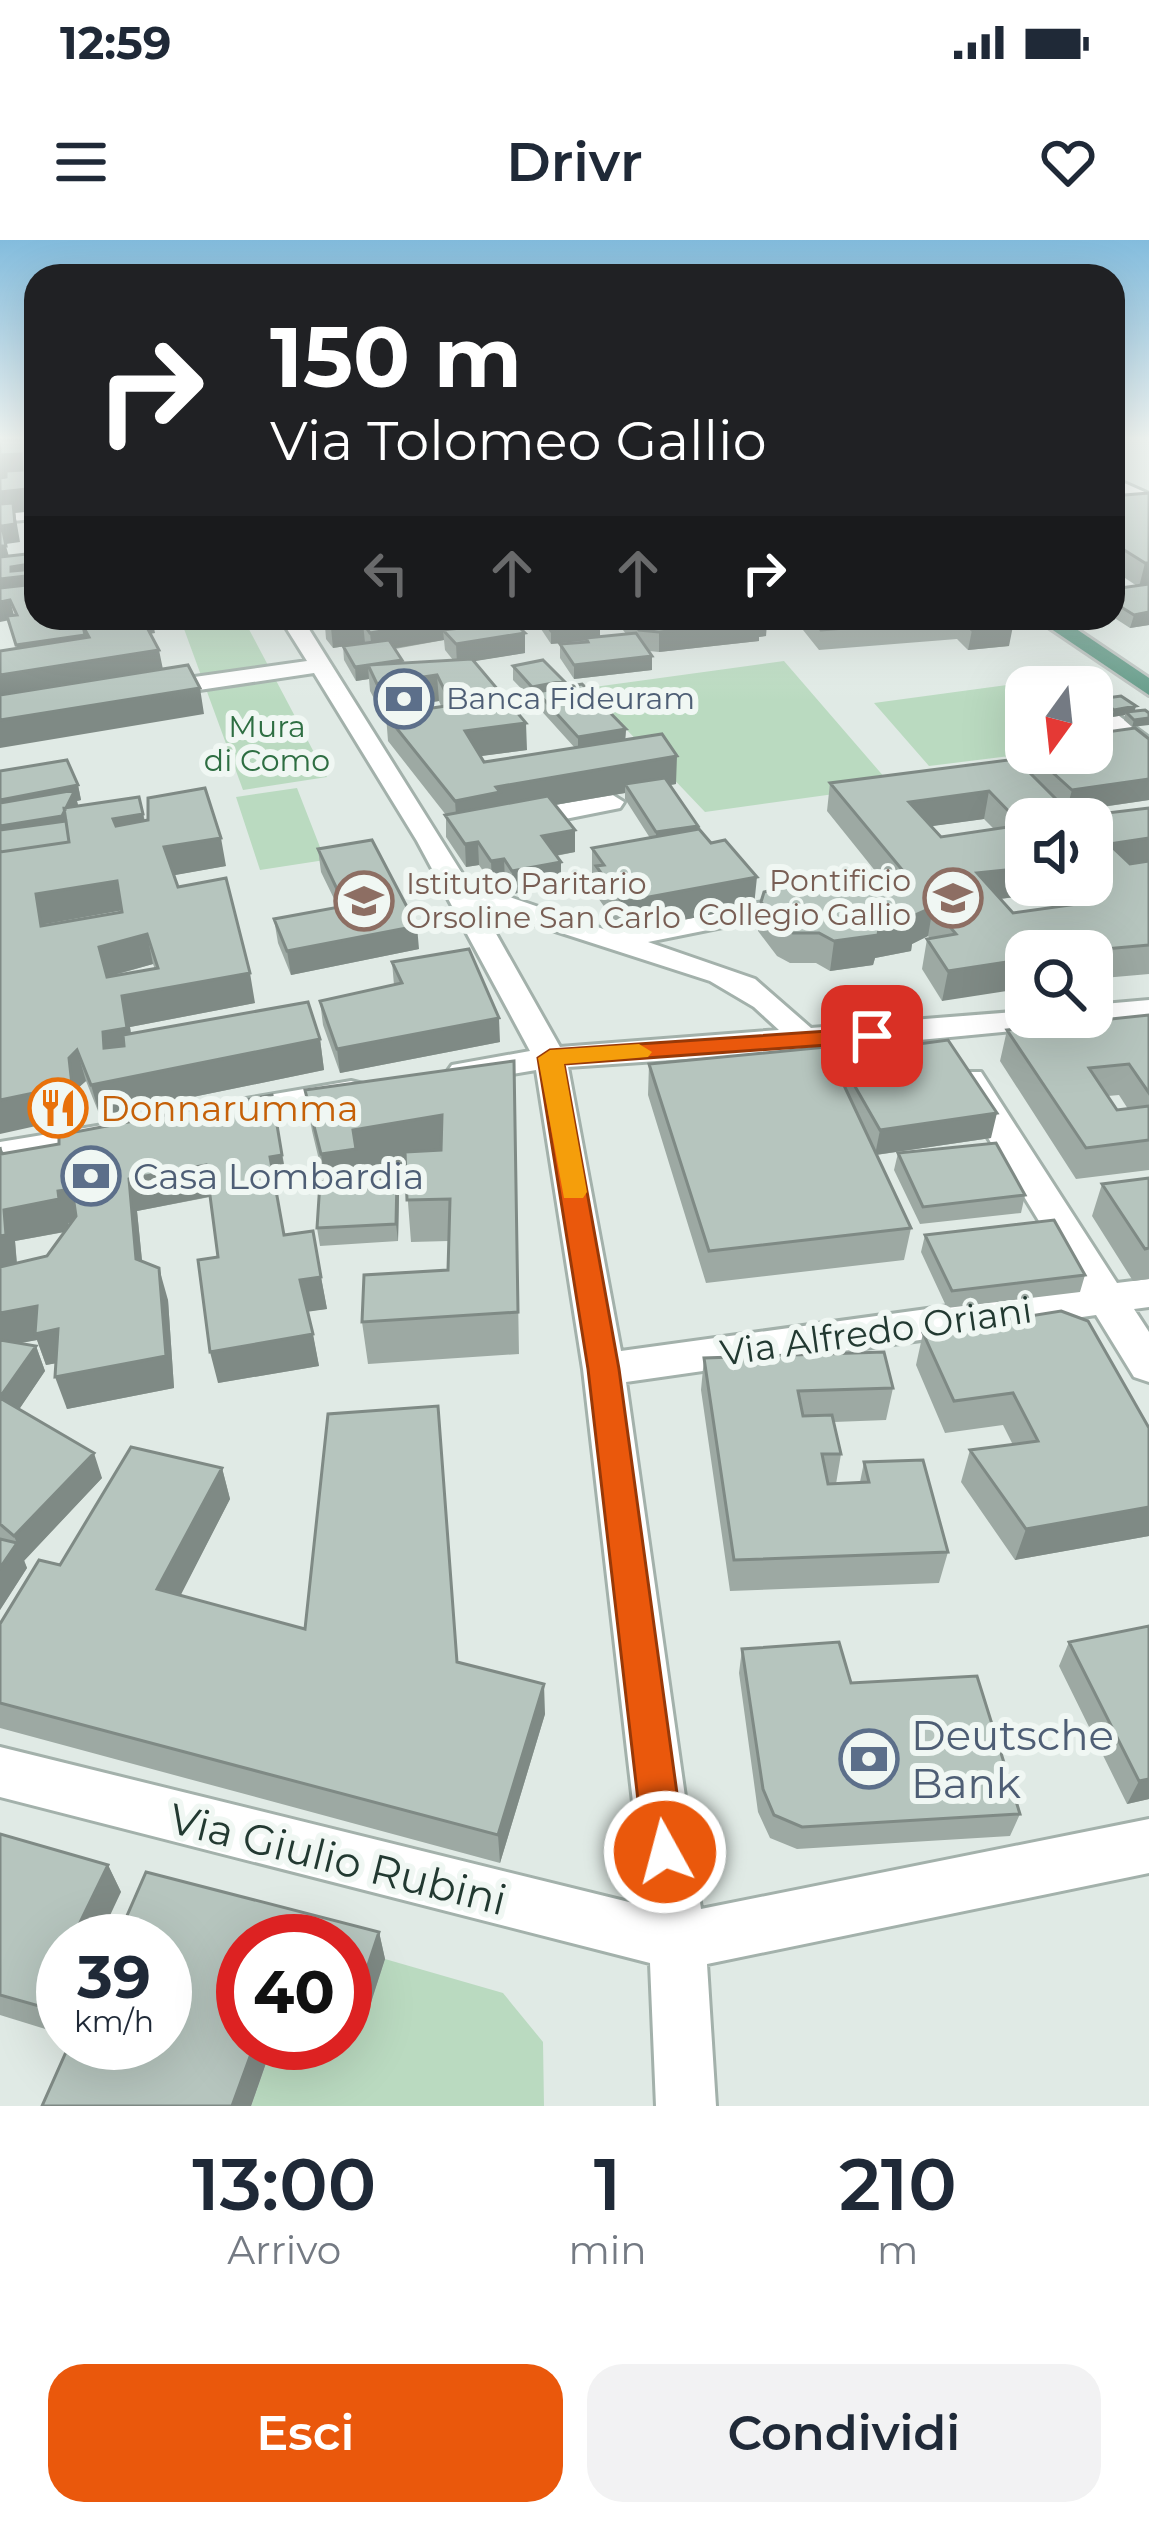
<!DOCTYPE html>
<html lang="it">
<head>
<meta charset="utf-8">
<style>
	body { margin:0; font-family:Montserrat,sans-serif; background:#f2f2f3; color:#1f2937; height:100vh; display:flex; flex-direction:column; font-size:45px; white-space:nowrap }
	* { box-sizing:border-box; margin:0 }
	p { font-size:39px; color:#747a83 }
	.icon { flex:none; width:66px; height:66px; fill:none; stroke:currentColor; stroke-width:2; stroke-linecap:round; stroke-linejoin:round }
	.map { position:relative; height:1866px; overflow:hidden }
	.drawer { display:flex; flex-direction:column; background:#fff; flex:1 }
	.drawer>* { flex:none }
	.top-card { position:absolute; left:24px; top:24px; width:1101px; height:366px; border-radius:36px; box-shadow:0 12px 48px #0002; background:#202124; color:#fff; overflow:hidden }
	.needle { width:78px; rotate:195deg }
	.controls { position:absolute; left:1005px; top:426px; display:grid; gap:24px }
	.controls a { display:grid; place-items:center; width:108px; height:108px; border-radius:24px; background:#fff; box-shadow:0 12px 48px #0002; font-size:60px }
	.speed { position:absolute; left:36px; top:1674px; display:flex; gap:24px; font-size:60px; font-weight:700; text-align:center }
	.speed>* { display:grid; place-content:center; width:156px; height:156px; border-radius:50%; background:#fff; box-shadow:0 12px 48px #0002; line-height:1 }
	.speed small { font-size:30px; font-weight:400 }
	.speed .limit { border:18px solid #d22; background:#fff; color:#111 }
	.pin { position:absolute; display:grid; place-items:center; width:102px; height:102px; color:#fff; margin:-51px; border-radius:24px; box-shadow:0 6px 18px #0006 }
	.me { position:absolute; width:132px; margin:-66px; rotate:353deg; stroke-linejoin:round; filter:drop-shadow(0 0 9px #0008) }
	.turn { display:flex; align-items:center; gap:42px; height:252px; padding:0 48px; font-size:54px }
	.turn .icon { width:156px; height:156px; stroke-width:2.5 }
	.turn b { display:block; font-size:84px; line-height:102px }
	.lanes { display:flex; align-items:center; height:114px; padding:0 48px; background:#0003; justify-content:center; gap:60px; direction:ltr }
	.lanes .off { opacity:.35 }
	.eta { display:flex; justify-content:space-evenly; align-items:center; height:204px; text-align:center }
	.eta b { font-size:72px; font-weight:600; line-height:84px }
	.primary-button { display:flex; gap:24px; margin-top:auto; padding:24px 48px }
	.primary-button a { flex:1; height:138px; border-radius:36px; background:#ea580c; color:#fff; font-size:48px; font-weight:600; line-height:138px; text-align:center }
	.primary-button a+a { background:#f2f2f3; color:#1f2937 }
	.status { display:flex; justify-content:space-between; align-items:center; height:84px; padding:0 60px; background:#fff; direction:ltr }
	.status svg { height:33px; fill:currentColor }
	header { display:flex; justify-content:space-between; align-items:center; height:156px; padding:0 48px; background:#fff; font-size:54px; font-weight:600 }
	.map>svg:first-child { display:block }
	.green { fill:#badac0 }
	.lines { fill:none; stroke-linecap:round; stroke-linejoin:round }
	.minor-casing { stroke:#a3b1ab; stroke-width:6 }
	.major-casing { stroke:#bdc4c1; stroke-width:6 }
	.minor { fill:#fff; fill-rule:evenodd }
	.major { fill:#679d8b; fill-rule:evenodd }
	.wall { fill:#9da9a3; fill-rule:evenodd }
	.shaded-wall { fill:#7f8a85 }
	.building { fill:#b6c5be; stroke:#7f8a85; stroke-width:3; fill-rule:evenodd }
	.route { fill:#ea580c; stroke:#983908; stroke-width:3 }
	.slow { fill:#f59e0b }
	.labels { text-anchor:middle; stroke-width:12; stroke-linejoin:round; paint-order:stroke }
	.far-service-label { font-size:30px; fill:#4e5e75; stroke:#f0f7f3; text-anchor:start }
	.far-park-label { font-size:30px; fill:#2e6e42; stroke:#f0f7f3 }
	.far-education-label { font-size:30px; fill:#785e54; stroke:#f0f7f3; text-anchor:end }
	.food-label { font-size:36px; fill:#c56008; stroke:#f0f7f3; text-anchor:start }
	.service-label { font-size:36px; fill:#4e5e75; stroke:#f0f7f3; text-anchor:start }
	.street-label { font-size:36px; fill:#223931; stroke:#f0f7f3 }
	.near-service-label { font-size:42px; fill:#4e5e75; stroke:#f0f7f3; text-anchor:start }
	.near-street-label { font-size:42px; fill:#223931; stroke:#f0f7f3 }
</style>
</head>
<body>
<div class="status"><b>12:59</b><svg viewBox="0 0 49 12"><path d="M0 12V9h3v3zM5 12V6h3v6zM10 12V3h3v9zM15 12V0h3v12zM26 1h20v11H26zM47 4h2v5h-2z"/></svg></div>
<header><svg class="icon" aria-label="menu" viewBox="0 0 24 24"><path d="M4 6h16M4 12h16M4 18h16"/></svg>Drivr<svg class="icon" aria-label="heart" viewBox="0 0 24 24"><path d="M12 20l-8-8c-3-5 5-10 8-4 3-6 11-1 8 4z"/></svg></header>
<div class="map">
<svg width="1149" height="1866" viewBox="0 0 1149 1866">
	<rect width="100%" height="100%" fill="#e0eae5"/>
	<path class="green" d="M180 378H243L327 537 243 550Z
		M784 421 892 546 705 572 587 448Z
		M1044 440 1053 447H1026V513H1035L929 526 874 463Z
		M297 548 325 620 260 630 236 557Z
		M385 1719 503 1753 543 1802 544 1866H251L273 1803H345V1782L363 1786Z"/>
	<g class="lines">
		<g class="minor-casing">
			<path id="minor" d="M1113 238 1149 254V266L1113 250Z
				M36 267V279L0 282V270Z
				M280 378H302L468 643 612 692 763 662 773 665 777 671 773 677 648 702 755 739 811 788 1026 771V777H1092V765L1149 760V778L805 811 568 827 621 1111 1080 1048 952 839 957 832H981L1117 1043 1149 1039V1067L1134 1069 1149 1092V1142L1134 1137 1096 1075 626 1142 701 1669 1149 1579V1633L707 1724 716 1866H656L650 1723 0 1557V1507L645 1666 583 1129 536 830 464 842 452 839 447 832 452 825 530 811 417 601 314 433 152 457 140 450 152 443 307 421ZM481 667 710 741 754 767 779 790 560 807Z
				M1092 456 1149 498V518L1092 475Z
				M611 554 624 562 620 568 515 589 502 581 515 573Z
				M351 841 363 844 368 852 363 860 228 884 216 881 211 873 216 865 228 862Z
				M103 885 115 888 121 896 115 904 0 926V902Z"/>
		</g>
		<g class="major-casing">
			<path id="major" d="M1035 378H1060L1149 438V455Z"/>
		</g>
		<use href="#minor" class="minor"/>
		<use href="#major" class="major"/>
	</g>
	<path class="wall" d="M1149 253V385L1130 388 1113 377V349L1137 346 1113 330V256Z
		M321 378H519V383H515L525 413 474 421 527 510 480 516 484 522 575 508 537 466V460L533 461 513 440V426L564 441V447L626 489 625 500 676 544 669 545 698 589 754 666 622 692 596 655V643L592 637V608L650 598 625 559V553L555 565 575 612 556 616 561 644 513 654 505 641 492 644 479 625 466 627 446 597V575L388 501 386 475 441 466 439 461 380 470 370 451 369 439 356 441 344 420 343 406 365 403 333 408 326 399 325 386ZM444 400 445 410 453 420 402 423 395 409Z
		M541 378H619V387L600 388V397L626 394 623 390 624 378H767L766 396 759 397V401L659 412 649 411 652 430 574 439 560 418V404L586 401 551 404 541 389Z
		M804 378H1003L1009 406 968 410 957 399 819 410 803 390Z
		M1099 459 1136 466 1134 471 1145 470 1132 487 1124 480 1125 475 1112 477 1097 466Z
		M1149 499V560L1069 572 1074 577 1149 568V734L1092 739V711H1026L942 761 922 729 927 699H930L928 696 912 704 911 711 875 718 873 725 830 731 816 723H790L777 716 758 691 761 662 785 647 876 632 827 571 830 543 1017 520 1021 504 1026 503V513H1092ZM984 579 994 589 941 597 931 586ZM1092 579V645H1026ZM1050 653 1062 666 1013 673 1000 659Z
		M0 531 78 545 81 560 77 561 78 566 139 557 145 581 226 626 174 635 178 647 255 763 130 787 131 794 320 799 324 830 100 876 86 841 78 848 81 876ZM122 670V672L45 685V684ZM153 724 155 729 111 736Z
		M318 609 419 709 291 735 278 703 274 679 338 667 321 632Z
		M392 722 500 802 340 833 323 785 320 761 394 745Z
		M1149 775V930L1076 939 1000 821 1007 790ZM1119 855 1128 869 1117 870 1108 856Z
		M837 815 991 898 876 915 911 988 904 1020 706 1043 648 855 649 824 835 826Z
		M514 821 519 1114 368 1124 362 1082 448 1030V1001L411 1002 405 923 359 931 360 939 399 955 398 1001 320 1006 317 988 324 941 312 891 305 850Z
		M272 855 288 947 276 949 284 995 321 1037 327 1069 308 1071 319 1126 218 1143V1017L210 957 137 971 142 1021 168 1060 174 1148 67 1169 56 1123 46 1125 37 1100 18 1103 36 1106 45 1131 19 1169 102 1238 24 1320 27 1328 0 1370V907L4 913 59 904ZM65 992 47 1016 17 1023 15 1001Z
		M898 913 1025 955 1021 973 920 984 894 930Z
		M1149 938V1039L1133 1041 1092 976 1102 944Z
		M925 995 1085 1035 1080 1052 947 1068 921 1012Z
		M923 1093 1149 1188V1296L1015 1320 961 1242 970 1210 1013 1205 1003 1185 945 1193 916 1125Z
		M704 1118 893 1148 886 1180 834 1182 841 1214 836 1244 860 1242 864 1222 948 1312 939 1343 730 1351 701 1150Z
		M222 1228 230 1259 180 1355 305 1389 458 1423 545 1474 500 1623 0 1488V1384L60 1325Z
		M1149 1386V1559L1127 1564 1059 1426 1069 1402Z
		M742 1409 851 1443 1020 1574 1010 1596 797 1609 770 1598 758 1572 739 1433Z
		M0 1594 108 1625 121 1652 63 1701V1775L55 1792 0 1775Z
		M146 1632 379 1692 385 1719 363 1787 345 1782V1701H243V1803H273L251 1866H42L70 1803H165V1701H116Z"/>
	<path class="shaded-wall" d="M21 214 26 235 0 237V215Z
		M36 248V271L15 273 20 302 6 304 0 274V252Z
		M0 306H6L11 324 0 325Z
		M36 323V354L0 359V339L11 327Z
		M1145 323H1149V346L1139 347Z
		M10 360 15 379 0 382V362Z
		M1149 372V385L1130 388 1134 375Z
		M65 378H105L67 385Z
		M126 378H152L155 393 134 397Z
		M756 378H767L766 396 759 397V401L659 412V392Z
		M452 379 453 399 443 390 444 400 372 412 370 393Z
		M363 383 365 403 333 408 331 388Z
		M600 385V399L551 404V391Z
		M1013 386 1009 406 968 410 972 390Z
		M525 393V413L457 424 456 404Z
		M85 395 90 415 21 425 16 405Z
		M159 410 166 444 0 471V435Z
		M652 416V430L574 439V425Z
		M402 420 403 434 368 425 369 439 356 441 355 427Z
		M437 435 439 461 380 470 377 444Z
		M564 441V455L537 452V460L533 461 532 447Z
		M200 448 204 474 0 508V480Z
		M1136 466 1134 473 1126 472 1125 475 1112 477 1114 470Z
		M1149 478V485L1132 487 1134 480Z
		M526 483 527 510 467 518 465 491Z
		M626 489 625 503 578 512V497Z
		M677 516 676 544 630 552 625 544V553L500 574 457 589 455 561 496 547Z
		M1149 539V560L1066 572 1072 550Z
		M78 545 81 560 77 561 78 565 68 585 0 602V560Z
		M989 551 984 579 904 590 909 562Z
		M143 574 149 602 120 607 113 579Z
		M698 586 697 602 656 607V592Z
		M575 590V612L542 618V596Z
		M221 598 226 626 170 636 164 607Z
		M1149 598V626L1102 633 1109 604Z
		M478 602 479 625 466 627 465 604Z
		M504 619 505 641 492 644 491 621Z
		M561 622V644L513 654 512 631Z
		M1026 628V645H1052L1050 653 971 662 977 633Z
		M757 637 754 666 622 692V662Z
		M117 641 124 670 45 684 49 715 41 686 36 654Z
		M933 667 928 696 912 704 911 711 875 718 873 725 830 731 834 701 879 688Z
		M417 686 419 709 291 735 287 711Z
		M147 694 153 724 106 737 99 707Z
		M1026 719V748L942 761 948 731Z
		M250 733 255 763 130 787 134 818 104 808 103 792 122 756Z
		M499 778 500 802 340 833 337 809Z
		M320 799 324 830 100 876 91 845Z
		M77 810 86 841 78 848 81 876 0 894V860L69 818Z
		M997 873 991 898 875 915 880 890Z
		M442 875 445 917 359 931 362 950 327 955 321 914 353 890Z
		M282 915 288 947 276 949 270 917Z
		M206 925 213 956 137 971 145 1050 136 1019 129 939Z
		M397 938 399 955 398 1001 396 984Z
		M72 949 82 981 68 983 69 991 15 1001 17 1027 0 1029V996L4 970 58 951Z
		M159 1028 168 1060 174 1148 67 1169 55 1137Z
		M321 1037 327 1069 306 1072 300 1040Z
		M37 1066 58 1089 69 1121 46 1125 37 1100 0 1107V1073Z
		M313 1094 319 1126 218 1143 210 1112Z
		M36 1106 45 1131 10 1183 0 1157Z
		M94 1213 102 1238 24 1321 14 1296Z
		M222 1228 230 1259 168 1380 157 1349Z
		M1149 1267V1296L1015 1320 1026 1289Z
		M17 1303 27 1328 0 1370V1328Z
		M544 1444 545 1474 500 1623 498 1595Z
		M1149 1539V1559L1127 1564 1139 1541Z
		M108 1625 121 1652 98 1701H71Z
		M379 1692 385 1719 363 1787 356 1761Z
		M63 1717V1775L55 1792 39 1766Z
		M255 1803H273L251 1866H232Z"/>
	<path class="building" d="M0 200H36V248L0 252V238L6 237V231L22 230 21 214 0 215Z
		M1149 253V323H1145L1113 303V256Z
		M13 263 15 284 2 286 6 306H0V264Z
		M36 313V323L11 327V331L34 329 35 335 0 339V317Z
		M36 344V378H58L60 385 100 378 126 379 83 386 85 395 16 405 7 376 17 375 10 360 0 362V348Z
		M1149 344V372L1134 375 1113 362V349Z
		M135 378H142L159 410 0 435V411L89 397 83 386Z
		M334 378H510L525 393 456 404 443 390 460 388 452 379 370 393 363 383 331 388 324 380Z
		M542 378H594L600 385 551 391Z
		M629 378H758H756L760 382 659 392 639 390Z
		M811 378H1003L1013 386 972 390 961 379 821 390Z
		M636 393 652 416 574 425 560 404 588 402 586 398Z
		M389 400 402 420 355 427 343 406Z
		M472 419 526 483 465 491 484 522 662 494 677 516 496 547 500 552 455 561 386 475 452 465 437 435 377 444 368 425Z
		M543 420 564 441 532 447 513 426Z
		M188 425 200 448 0 480V455Z
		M582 444 626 489 578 497 537 452Z
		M1121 456 1136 466 1114 470 1099 459Z
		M1145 470 1149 473V478L1134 480 1126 472Z
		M1135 488 1149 499V539L1072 550 1031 513H1092V494Z
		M1016 519 1074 577 1149 568V598L1109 604 1130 624 1149 621V705L1083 711H1026V719L948 731 927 699 956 694 933 667 913 676 916 681 879 688 878 695 834 701 819 693H793L780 686 761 662 764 652 785 647 789 637 876 632 909 638 830 543ZM989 551 1022 585 941 597 909 562ZM1026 579H1092V645H1076L1092 662 1013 673 977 633 1026 628Z
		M67 520 78 545 0 560V531Z
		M665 538 698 586 656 592 625 544Z
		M205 548 221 598 164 607 178 647 226 638 250 733 122 756 127 788 103 792 104 808 124 806 123 795 308 762 320 799 91 845 77 810 69 818 72 845 0 860V612L69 602 64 568 139 557 143 574 113 579 116 586 148 580V558ZM117 641 122 672 41 686 36 654ZM147 694 158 728 107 737 99 707Z
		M75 550 62 576 0 586V563Z
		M548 556 575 590 542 596 561 622 512 631 504 619 491 621 478 602 465 604 445 575Z
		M66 581 69 602 0 612V590Z
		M699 589 711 603 725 600 757 637 622 662 596 626 604 625 592 608Z
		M372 600 417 686 287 711 274 679 345 666 318 609Z
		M469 709 499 778 337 809 320 761 402 743 392 722Z
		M1149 775V853L1129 824 1089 828 1117 870 1149 866V900L1086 908 1007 790Z
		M948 800 997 873 880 890 837 815Z
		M826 807 911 988 709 1011 649 824Z
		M514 821 518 1072 362 1082 364 1035 448 1030 450 959 407 960 405 912 441 910 442 875 353 890 356 909 321 914 305 850Z
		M272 855 282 915 270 917 284 995 313 991 321 1037 300 1040 313 1094 210 1112 198 1020 218 1017 206 925 129 939 136 1019 159 1028 166 1116 55 1137 58 1089 35 1094 37 1066 0 1073V1027L47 1016 76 976 72 949 58 951 59 959 4 970 6 995 0 996V907L1 914 59 904V895Z
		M996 903 1025 955 923 967 898 913Z
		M397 938 396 984 317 988 320 942Z
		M1149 938V1008L1145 1009 1102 944Z
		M1054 980 1085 1035 952 1051 925 995Z
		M1061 1071 1088 1081 1149 1188V1267L1026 1289 970 1210 1038 1201 1013 1153 954 1161 923 1093Z
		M0 1100 36 1106 0 1157Z
		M884 1112 893 1148 798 1151 803 1176 832 1175 841 1214H822L828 1244 869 1242 864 1222 923 1220 948 1312 734 1320 704 1118Z
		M0 1158 94 1213 14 1296 0 1284Z
		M438 1166 457 1422 544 1444 498 1595 0 1463V1384L39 1320 60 1325 131 1207 222 1228 157 1349 305 1389 328 1174Z
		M0 1299 17 1303 0 1328Z
		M1149 1386V1539L1139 1541 1069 1402Z
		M839 1402 851 1443 977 1436 1020 1574 802 1587 774 1575 763 1549 742 1409Z
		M0 1594 108 1625 71 1701H63V1717L39 1766 0 1755Z
		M146 1632 379 1692 356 1761 345 1758V1701H243V1803H255L232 1866H42L70 1803H165V1701H116Z"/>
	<linearGradient id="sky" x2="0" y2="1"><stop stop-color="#83bcdd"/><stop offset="0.43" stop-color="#f1f6f3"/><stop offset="1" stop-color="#f1f6f3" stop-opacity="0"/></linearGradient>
	<rect width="1149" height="461" fill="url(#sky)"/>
	<path class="route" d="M872 788 881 790V801L564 824 619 1129 685 1612 679 1627 665 1633 650 1627 644 1612 588 1129 538 818 550 810Z"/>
	<path class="slow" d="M639 804 652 812 648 817 564 824 587 952 583 958H564L538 818 550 810Z"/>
	<defs>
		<g id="bank-ring" transform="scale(3)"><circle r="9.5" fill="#f0f7f3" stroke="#5c6f8a" stroke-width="1.5"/><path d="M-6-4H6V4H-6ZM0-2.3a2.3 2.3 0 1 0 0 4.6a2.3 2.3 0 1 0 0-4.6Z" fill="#5c6f8a"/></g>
		<g id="school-ring" transform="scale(3)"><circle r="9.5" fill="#f0f7f3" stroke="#8d6e63" stroke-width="1.5"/><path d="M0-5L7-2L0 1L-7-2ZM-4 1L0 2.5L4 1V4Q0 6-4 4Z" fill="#8d6e63"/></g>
		<g id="restaurant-ring" transform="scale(3)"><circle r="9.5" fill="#f0f7f3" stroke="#e8710a" stroke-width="1.5"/><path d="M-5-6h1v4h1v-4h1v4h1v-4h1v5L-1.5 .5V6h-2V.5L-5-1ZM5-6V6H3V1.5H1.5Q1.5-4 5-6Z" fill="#e8710a"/></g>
	</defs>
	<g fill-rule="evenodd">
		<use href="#bank-ring" x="404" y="459"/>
		<use href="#school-ring" x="953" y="658"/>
		<use href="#school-ring" x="364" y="661"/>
		<use href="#restaurant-ring" x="58" y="868"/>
		<use href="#bank-ring" x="91" y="936"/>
		<use href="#bank-ring" x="869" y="1519"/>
	</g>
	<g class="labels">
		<g class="far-service-label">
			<text x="446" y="469">Banca Fideuram</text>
		</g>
		<g class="far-park-label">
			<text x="267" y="497">Mura<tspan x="267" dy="34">di Como</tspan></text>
		</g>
		<g class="far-education-label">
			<text x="911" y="651">Pontificio<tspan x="911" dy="34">Collegio Gallio</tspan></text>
			<text x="406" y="654" text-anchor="start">Istituto Paritario<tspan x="406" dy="34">Orsoline San Carlo</tspan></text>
		</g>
		<g class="food-label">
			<text x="100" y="881">Donnarumma</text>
		</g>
		<g class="service-label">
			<text x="133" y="949">Casa Lombardia</text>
		</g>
		<g class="street-label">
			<text transform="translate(876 1091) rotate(-8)" y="13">Via Alfredo Oriani</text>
		</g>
		<g class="near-service-label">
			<text x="911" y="1510">Deutsche<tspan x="911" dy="48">Bank</tspan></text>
		</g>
		<g class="near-street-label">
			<text transform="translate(338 1619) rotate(14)" y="15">Via Giulio Rubini</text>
		</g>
	</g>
</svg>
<div class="controls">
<a><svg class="needle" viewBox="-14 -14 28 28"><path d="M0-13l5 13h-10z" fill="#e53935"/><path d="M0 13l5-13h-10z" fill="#747a83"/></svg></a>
<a><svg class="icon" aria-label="sound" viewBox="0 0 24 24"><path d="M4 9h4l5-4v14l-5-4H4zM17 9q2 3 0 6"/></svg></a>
<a><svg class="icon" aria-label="search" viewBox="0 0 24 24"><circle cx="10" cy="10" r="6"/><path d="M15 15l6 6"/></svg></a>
</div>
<div class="speed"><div>39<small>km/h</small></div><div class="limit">40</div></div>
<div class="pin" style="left:872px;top:796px;background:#d93025"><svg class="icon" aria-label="arrive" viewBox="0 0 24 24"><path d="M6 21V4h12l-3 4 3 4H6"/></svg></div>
<svg class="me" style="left:665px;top:1612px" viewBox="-20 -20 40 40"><circle r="17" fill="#ea580c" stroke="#fff" stroke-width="3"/><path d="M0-11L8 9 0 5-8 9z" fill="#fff"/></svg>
<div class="top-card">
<div class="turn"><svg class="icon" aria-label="right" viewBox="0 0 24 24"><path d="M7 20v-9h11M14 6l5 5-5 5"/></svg><div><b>150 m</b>Via Tolomeo Gallio</div></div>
<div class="lanes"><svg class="icon off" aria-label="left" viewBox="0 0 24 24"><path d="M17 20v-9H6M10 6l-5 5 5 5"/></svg><svg class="icon off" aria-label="ahead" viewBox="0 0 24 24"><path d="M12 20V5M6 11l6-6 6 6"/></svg><svg class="icon off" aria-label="ahead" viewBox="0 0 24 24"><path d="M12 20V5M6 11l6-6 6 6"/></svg><svg class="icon" aria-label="right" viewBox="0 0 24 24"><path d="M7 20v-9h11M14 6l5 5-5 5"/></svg></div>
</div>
</div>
<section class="drawer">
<div class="eta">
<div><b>13:00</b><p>Arrivo</p></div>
<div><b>1</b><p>min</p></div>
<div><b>210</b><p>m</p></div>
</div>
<div class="primary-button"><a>Esci</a><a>Condividi</a></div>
</section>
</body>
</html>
